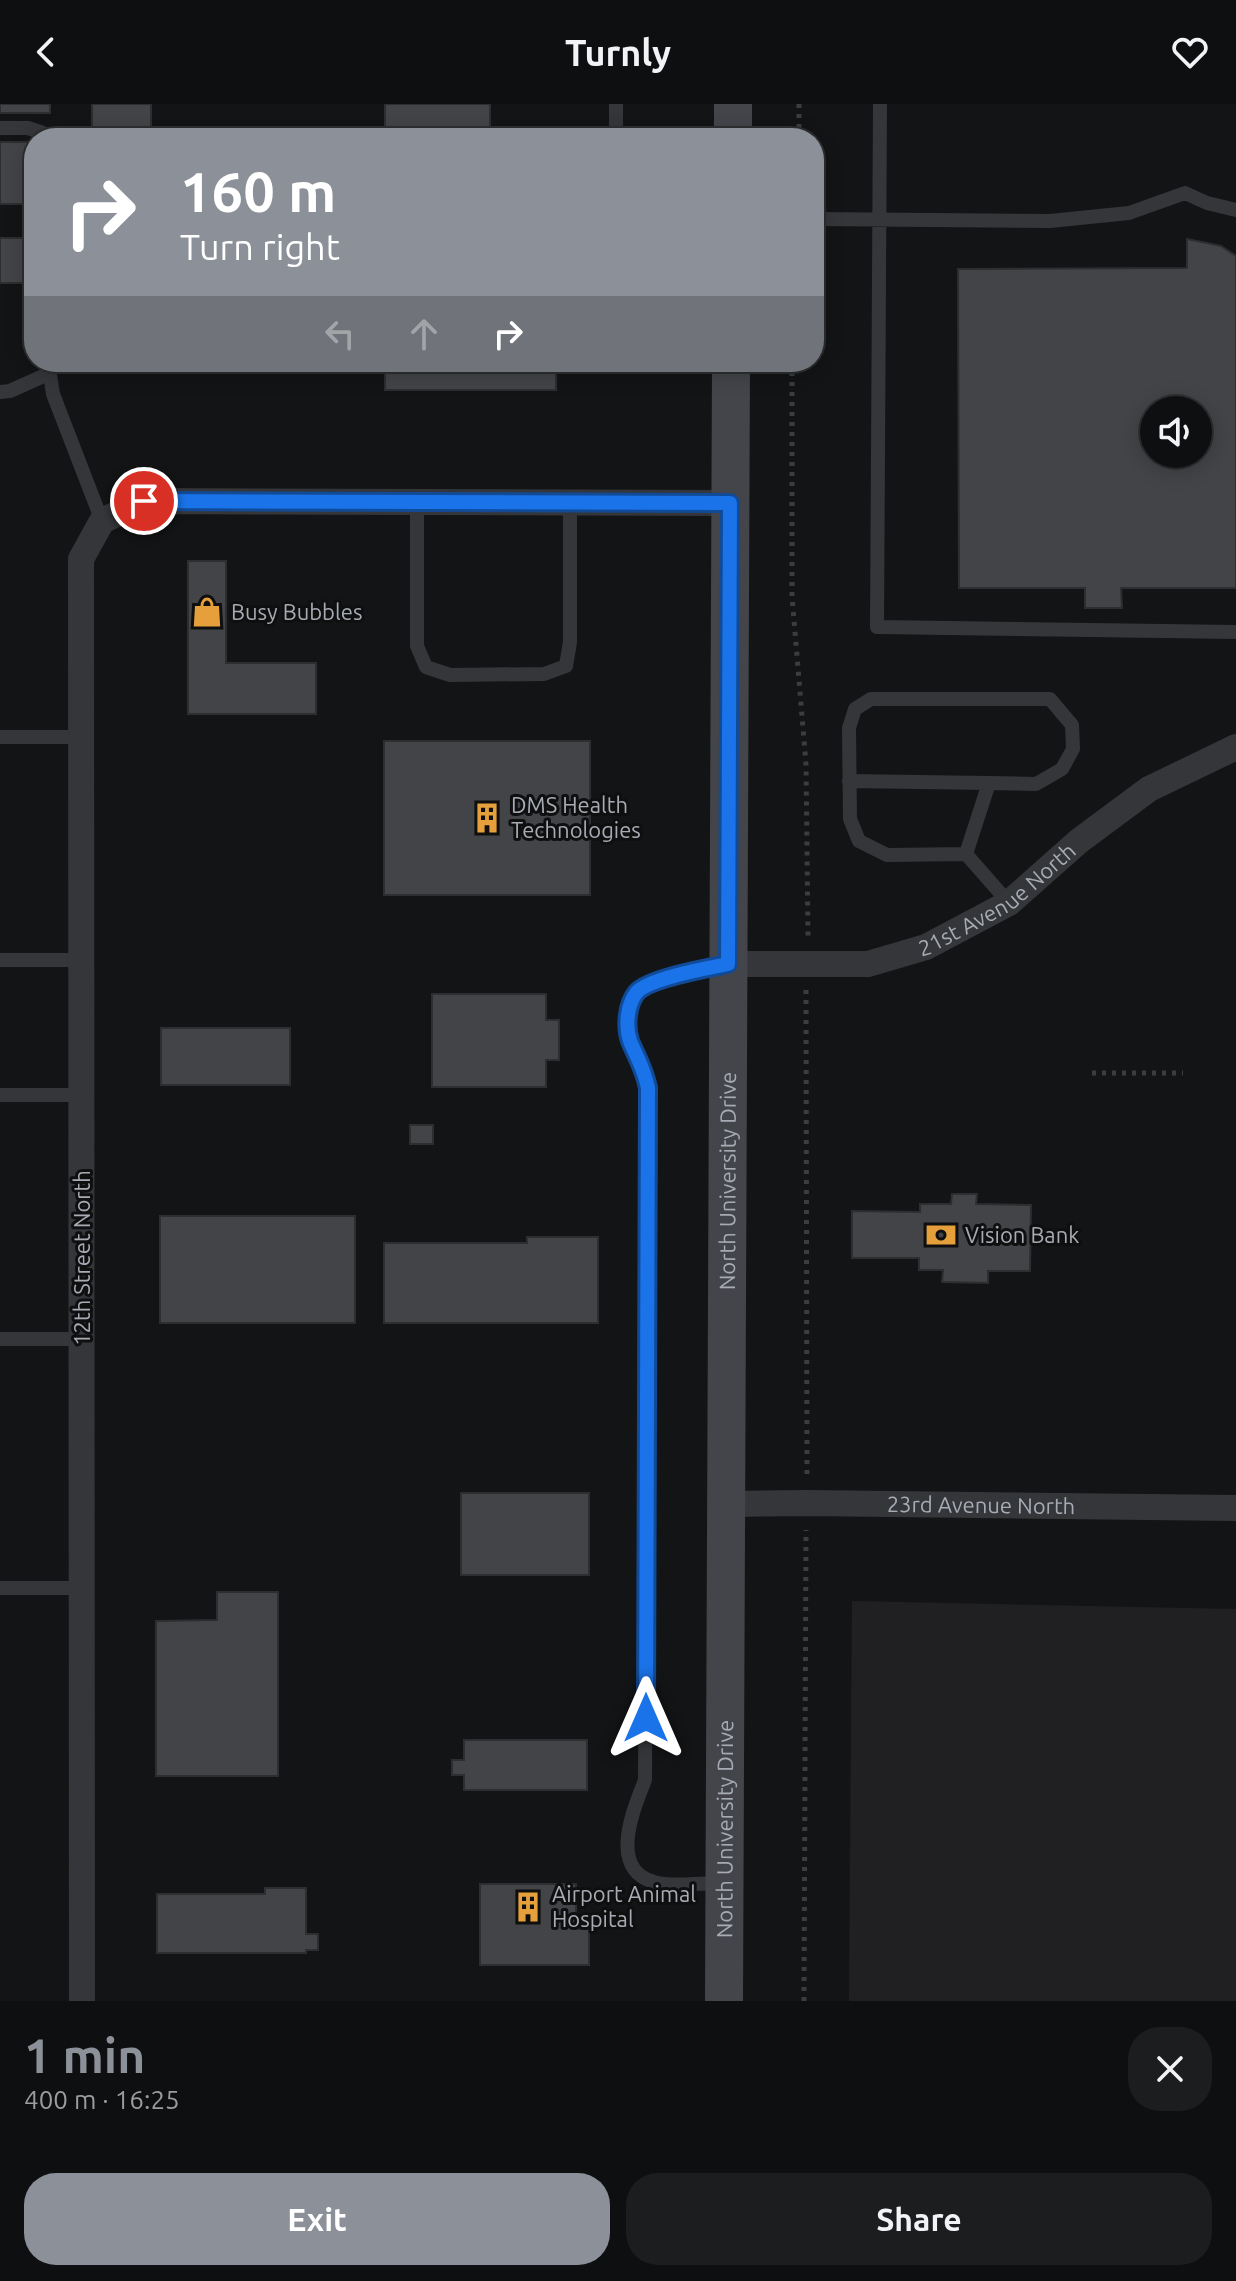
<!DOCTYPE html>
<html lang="en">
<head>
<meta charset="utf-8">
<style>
	body { margin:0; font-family:Ubuntu,sans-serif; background:#1c1d1e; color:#f1f3f6; height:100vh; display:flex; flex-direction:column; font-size:30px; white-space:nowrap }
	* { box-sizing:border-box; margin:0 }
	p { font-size:26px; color:#9b9c9f }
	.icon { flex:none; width:44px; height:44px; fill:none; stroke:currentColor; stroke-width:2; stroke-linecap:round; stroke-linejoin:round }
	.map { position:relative; height:1897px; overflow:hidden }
	.sheet { display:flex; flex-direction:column; background:#0e0f10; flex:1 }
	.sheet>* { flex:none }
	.top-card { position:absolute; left:24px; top:24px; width:800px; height:244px; border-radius:32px; box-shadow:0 4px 20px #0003,0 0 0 2px #2e2f30; background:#8c9099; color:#fff; overflow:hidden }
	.buttons { position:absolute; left:1140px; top:292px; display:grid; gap:16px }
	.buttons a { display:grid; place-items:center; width:72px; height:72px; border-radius:50%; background:#0e0f10; box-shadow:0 4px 20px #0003,0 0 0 2px #2e2f30; font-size:40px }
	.pin { position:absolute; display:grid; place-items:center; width:68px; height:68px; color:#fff; margin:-34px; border:4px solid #fff; border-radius:50%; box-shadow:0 2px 8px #0007 }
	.me { position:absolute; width:88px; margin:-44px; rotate:0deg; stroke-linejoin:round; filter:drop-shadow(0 0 6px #0008) }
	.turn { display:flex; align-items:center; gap:28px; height:168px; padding:0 24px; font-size:36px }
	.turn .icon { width:104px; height:104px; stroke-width:2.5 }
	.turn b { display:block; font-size:56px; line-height:68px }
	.lanes { display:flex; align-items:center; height:76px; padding:0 24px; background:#0003; justify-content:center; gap:40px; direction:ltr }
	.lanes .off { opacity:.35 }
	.round { display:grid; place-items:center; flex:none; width:84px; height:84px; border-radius:32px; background:#1c1d1e }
	.summary { display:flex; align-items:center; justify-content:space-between; height:136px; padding:0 24px }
	h1 { font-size:48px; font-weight:700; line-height:60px; color:#8c9099 }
	.primary-button { display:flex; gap:16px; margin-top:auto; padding:16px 24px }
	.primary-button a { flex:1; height:92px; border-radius:32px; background:#8c9099; color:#fff; font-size:32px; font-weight:700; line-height:92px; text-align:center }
	.primary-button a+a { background:#1c1d1e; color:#f1f3f6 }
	header { display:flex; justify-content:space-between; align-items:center; height:104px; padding:0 24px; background:#0e0f10; font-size:36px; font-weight:700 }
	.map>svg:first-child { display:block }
	.built { fill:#202022 }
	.building { fill:#434448; stroke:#2e2e31; stroke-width:2; fill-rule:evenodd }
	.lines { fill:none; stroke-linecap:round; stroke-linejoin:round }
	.path { stroke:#3b3d41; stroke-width:5; stroke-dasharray:4 6; stroke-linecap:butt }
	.lane { stroke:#35363a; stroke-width:14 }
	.street { stroke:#35363a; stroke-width:26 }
	.secondary { stroke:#43454a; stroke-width:38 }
	.route-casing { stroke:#114b97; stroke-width:20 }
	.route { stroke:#1a73e8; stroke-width:14 }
	.labels { text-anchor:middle; stroke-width:6; stroke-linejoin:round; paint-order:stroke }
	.poi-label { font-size:22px; fill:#a6abb4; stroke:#0f0f10; text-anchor:start }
	.street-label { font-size:22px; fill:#a6abb4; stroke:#0f0f10 }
</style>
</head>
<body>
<header><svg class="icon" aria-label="back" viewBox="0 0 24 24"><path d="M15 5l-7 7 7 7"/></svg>Turnly<svg class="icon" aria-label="heart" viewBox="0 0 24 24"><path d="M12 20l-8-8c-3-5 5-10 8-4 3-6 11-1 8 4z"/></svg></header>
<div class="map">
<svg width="1236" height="1897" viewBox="0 0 1236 1897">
	<rect width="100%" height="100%" fill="#131415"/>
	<path class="built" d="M852 1497 1236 1505V1897H849Z"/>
	<path class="building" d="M0 0H50V9H0Z
		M92 0H151V34H92Z
		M385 0H490V34H385Z
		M0 38H34V100H0Z
		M0 134H34V179H0Z
		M1187 135 1221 142 1236 152V484H1121L1122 504H1085V484H959L958 165 1187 164ZM1154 306H1198V350H1154Z
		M385 258H556V286H385Z
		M188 457H226V559H316V610H188Z
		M384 637H590V791H384Z
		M432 890H546V916H559V956H546V983H432Z
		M161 924H290V981H161Z
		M410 1021H433V1040H410Z
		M952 1090H977L976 1100 1031 1101 1030 1167H988V1179L942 1178 943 1166H919V1154H852V1107L920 1108V1100H951Z
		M160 1112H355V1219H160Z
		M527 1133H598V1219H384V1139H527Z
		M461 1389H589V1471H461Z
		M217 1488H278V1672H156V1517L217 1516Z
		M464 1636H587V1686H464V1671H452V1656H464Z
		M480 1780H576V1825H589V1861H480Z
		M265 1784H306V1830H318V1846H306V1849H157V1790H265Z"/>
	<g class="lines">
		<path class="path" d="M799 0V34
			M792 258V492L806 660 808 832
			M806 886 807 1372
			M1092 969H1183
			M804 1897 806 1426"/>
		<path class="lane" d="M880 0 877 523 1236 528
			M0 24H28L43 29 46 34
			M616 34V0
			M814 115 1050 117 1129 109 1185 89 1207 99 1236 106
			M48 258 53 290 102 417
			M0 288 10 287 50 269
			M417 398V542L426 563 450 571 544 570 566 562 570 538V398
			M0 633H81
			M849 677 989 679
			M966 750 989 679 1036 680 1062 665 1073 645 1072 621 1050 595H871L855 605 849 624 850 715 859 737 887 751 966 750 1009 799
			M0 856H81
			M0 991H82
			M0 1235H82
			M0 1484H82
			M722 1779C703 1779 683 1782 664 1780 605 1773 632 1709 645 1676L648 984C645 964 637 954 630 937 625 922 627 900 637 888 650 874 708 864 728 860"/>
		<g class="street">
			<path id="s1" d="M728 860H868L926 843 1009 799 1079 737 1149 685 1236 643"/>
			<path id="s2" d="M727 1400 807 1399 1236 1404"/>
			<path d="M82 1897 81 455 102 417 144 397 730 399"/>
		</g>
		<g class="secondary">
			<path d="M733 34V0"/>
			<path id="s3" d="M724 1897 731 258"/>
		</g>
	</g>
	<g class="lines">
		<g class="route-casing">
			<path id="route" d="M144 397 730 399 728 860C708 864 650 874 637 888 627 900 625 922 630 937 637 954 644 964 648 984L646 1614"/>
		</g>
		<use href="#route" class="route"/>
	</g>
	<defs>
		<g id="shop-bare" transform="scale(2.4)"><path d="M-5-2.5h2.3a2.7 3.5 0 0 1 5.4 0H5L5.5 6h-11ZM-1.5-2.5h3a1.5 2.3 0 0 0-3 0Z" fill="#e5a03b" stroke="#0f0f10" stroke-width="2.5" paint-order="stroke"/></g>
		<g id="building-bare" transform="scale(2.4)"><path d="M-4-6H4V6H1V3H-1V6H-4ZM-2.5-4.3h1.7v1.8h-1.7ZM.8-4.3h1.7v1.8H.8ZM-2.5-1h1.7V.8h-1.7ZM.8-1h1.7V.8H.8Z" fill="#e5a03b" stroke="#0f0f10" stroke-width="2.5" paint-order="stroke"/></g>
		<g id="bank-bare" transform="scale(2.4)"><path d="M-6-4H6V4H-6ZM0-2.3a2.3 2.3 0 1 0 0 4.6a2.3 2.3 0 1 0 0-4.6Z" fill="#e5a03b" stroke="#0f0f10" stroke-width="2.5" paint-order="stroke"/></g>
	</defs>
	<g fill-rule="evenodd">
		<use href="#shop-bare" x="207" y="508"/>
		<use href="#building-bare" x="487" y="714"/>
		<use href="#bank-bare" x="941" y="1131"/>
		<use href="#building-bare" x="528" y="1803"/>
	</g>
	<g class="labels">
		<g class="poi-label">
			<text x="231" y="516">Busy Bubbles</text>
			<text x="511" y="709">DMS Health<tspan x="511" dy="25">Technologies</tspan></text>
			<text x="965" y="1139">Vision Bank</text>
			<text x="552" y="1798">Airport Animal<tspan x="552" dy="25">Hospital</tspan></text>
		</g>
		<g class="street-label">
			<text dy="8" stroke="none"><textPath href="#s1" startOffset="286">21st Avenue North</textPath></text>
			<text dy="8" stroke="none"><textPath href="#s3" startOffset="820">North University Drive</textPath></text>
			<text transform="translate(82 1154) rotate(-90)" y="8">12th Street North</text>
			<text dy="8" stroke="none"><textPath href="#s2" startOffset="254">23rd Avenue North</textPath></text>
			<text dy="8" stroke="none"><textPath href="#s3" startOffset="172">North University Drive</textPath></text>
		</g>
	</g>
</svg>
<div class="buttons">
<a><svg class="icon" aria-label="sound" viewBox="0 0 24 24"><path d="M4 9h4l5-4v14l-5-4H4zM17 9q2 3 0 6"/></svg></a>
</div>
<div class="pin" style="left:144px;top:397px;background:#d93025"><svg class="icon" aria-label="arrive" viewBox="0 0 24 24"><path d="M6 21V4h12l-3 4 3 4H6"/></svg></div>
<svg class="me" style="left:646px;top:1614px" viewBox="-20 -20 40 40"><path d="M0-17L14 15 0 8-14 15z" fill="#1a73e8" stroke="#fff" stroke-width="4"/></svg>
<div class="top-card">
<div class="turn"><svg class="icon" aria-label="right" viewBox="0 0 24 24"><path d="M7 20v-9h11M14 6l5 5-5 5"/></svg><div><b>160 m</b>Turn right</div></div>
<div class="lanes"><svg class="icon off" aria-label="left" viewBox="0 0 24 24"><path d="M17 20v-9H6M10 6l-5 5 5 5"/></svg><svg class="icon off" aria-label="ahead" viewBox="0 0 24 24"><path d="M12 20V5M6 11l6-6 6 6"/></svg><svg class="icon" aria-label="right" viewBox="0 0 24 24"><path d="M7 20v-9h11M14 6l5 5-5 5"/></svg></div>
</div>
</div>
<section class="sheet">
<div class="summary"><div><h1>1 min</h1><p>400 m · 16:25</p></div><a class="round"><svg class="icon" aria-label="close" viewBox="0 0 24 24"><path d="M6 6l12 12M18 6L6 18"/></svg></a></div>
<div class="primary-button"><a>Exit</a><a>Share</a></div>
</section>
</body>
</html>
